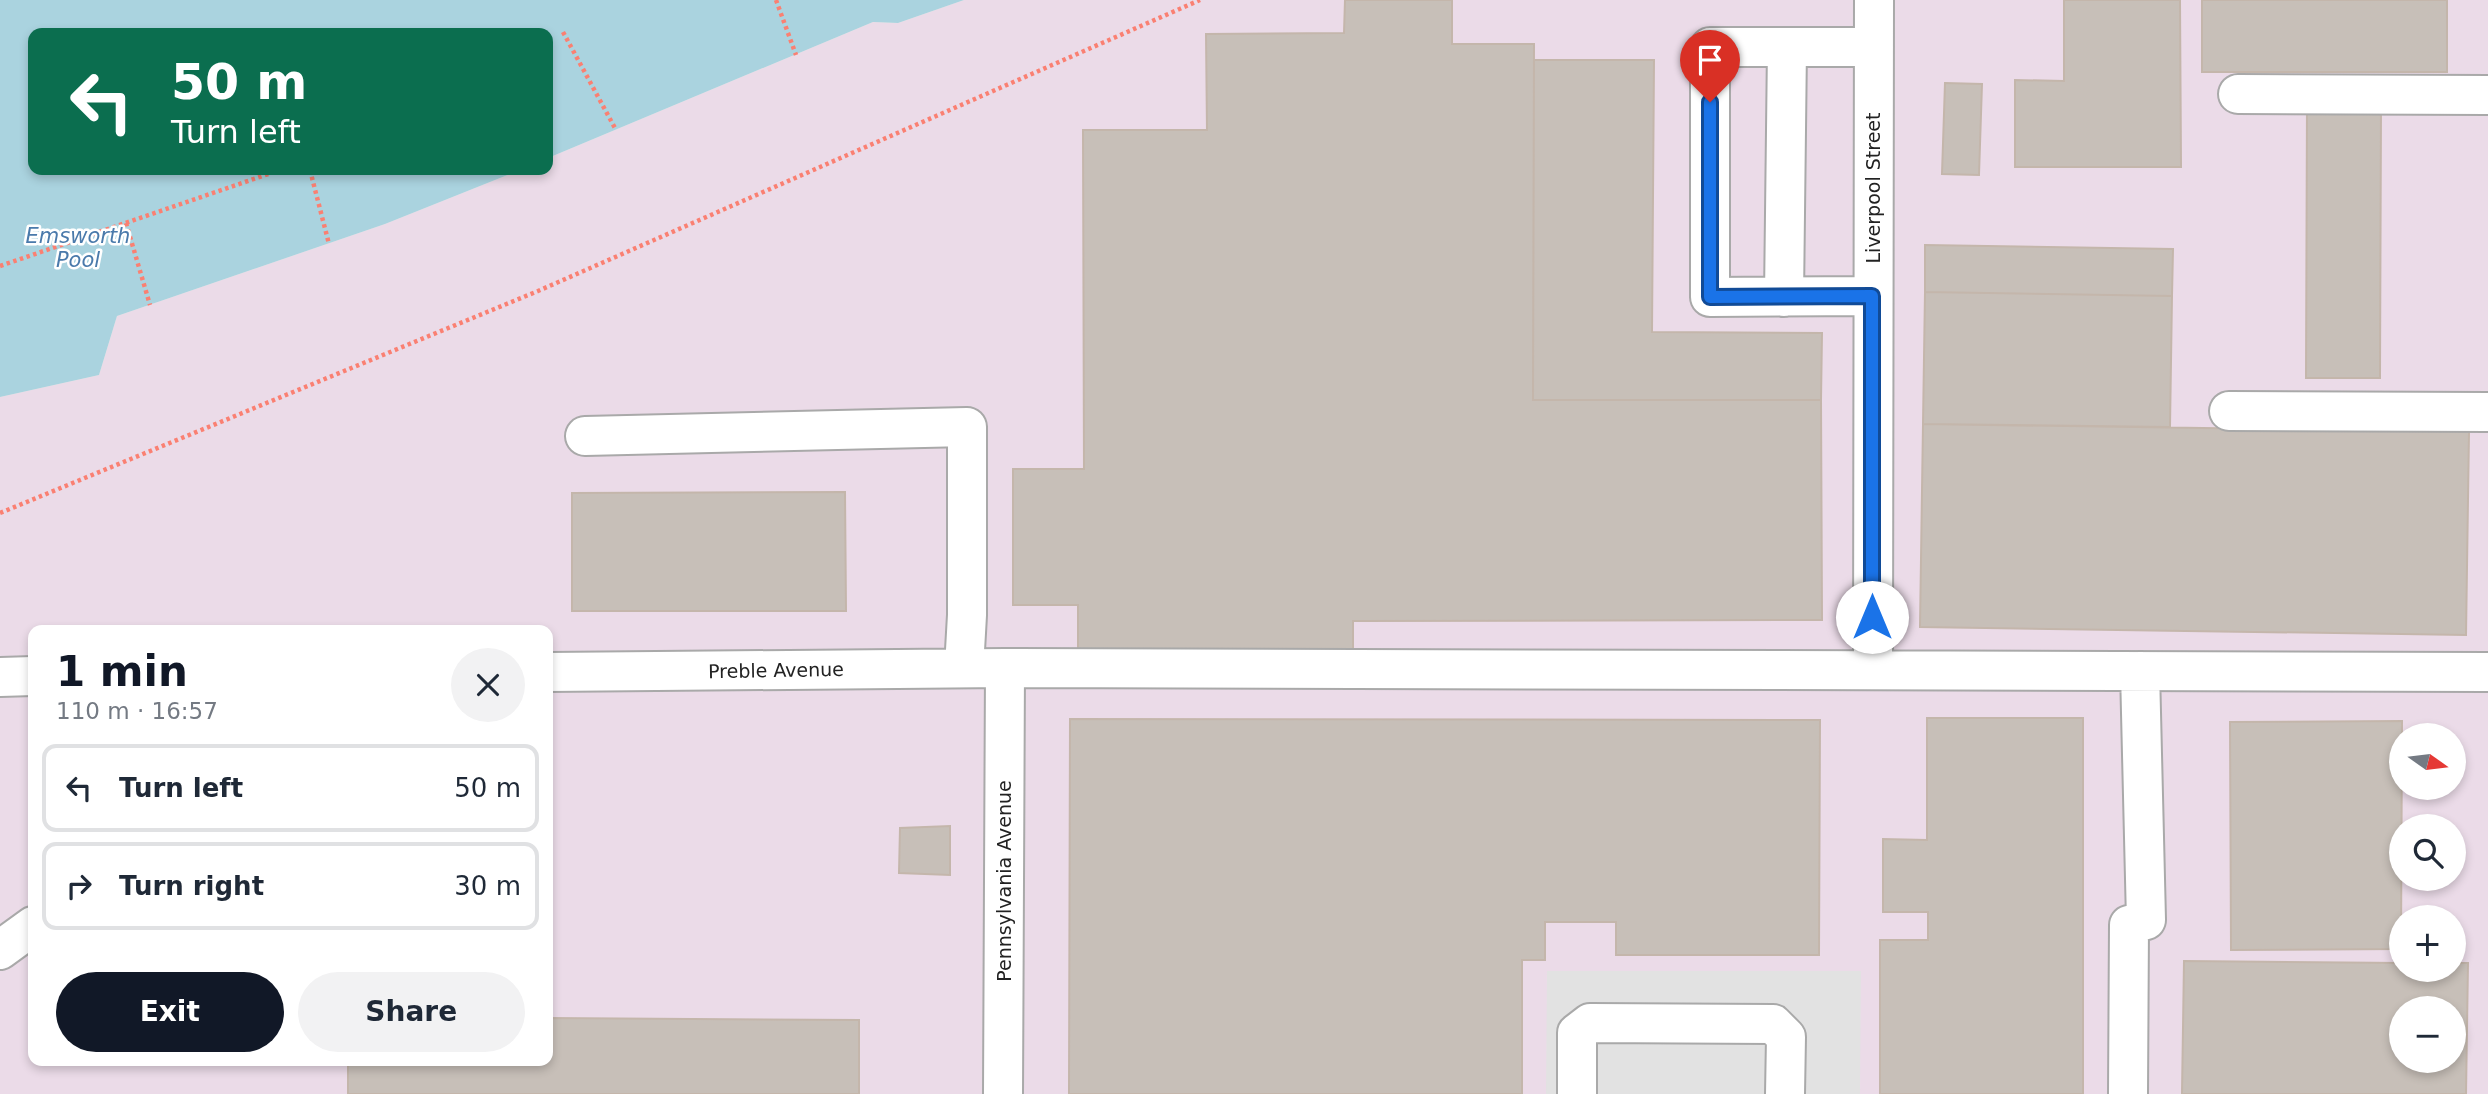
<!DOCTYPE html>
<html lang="en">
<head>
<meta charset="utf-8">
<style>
	body { margin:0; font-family:"DejaVu Sans",sans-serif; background:#f2f2f3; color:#1f2937; height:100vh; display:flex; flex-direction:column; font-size:26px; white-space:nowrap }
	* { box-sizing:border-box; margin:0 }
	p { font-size:23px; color:#747a83 }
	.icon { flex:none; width:38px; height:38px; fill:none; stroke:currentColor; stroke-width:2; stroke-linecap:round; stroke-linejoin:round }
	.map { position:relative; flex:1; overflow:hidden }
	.drawer { position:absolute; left:28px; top:625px; width:525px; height:441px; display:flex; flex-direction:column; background:#fff; border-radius:14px; box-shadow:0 4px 10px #0003 }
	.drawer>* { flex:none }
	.banner { position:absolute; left:28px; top:28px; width:525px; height:147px; border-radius:14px; box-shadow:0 4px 10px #0003; background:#0b6e4f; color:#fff; overflow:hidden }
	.needle { width:46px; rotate:104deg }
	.tools { position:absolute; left:2389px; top:723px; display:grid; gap:14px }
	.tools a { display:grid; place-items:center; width:77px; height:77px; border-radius:50%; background:#fff; box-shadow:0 4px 10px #0003; font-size:35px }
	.pin { position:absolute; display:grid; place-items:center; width:60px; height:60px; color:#fff; margin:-72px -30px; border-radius:50% 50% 50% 0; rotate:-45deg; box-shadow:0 0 7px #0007 }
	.pin .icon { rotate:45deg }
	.me { position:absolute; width:77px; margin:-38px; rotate:0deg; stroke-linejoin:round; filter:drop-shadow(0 0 5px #0008) }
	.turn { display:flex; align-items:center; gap:24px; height:147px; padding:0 28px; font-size:32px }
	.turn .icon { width:91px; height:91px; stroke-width:2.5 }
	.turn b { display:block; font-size:49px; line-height:60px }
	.round { display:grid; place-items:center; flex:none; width:74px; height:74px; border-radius:37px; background:#f2f2f3 }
	.overview { display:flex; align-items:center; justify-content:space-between; height:119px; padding:0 28px }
	h1 { font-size:42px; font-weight:600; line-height:52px; color:#111827 }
	.action { display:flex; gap:14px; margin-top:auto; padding:14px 28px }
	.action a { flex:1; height:80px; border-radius:42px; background:#111827; color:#fff; font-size:28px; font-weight:600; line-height:80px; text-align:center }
	.action a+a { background:#f2f2f3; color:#1f2937 }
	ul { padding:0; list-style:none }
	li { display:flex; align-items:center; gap:21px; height:88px; margin:0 14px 10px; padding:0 14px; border:4px solid #e0e1e3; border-radius:14px }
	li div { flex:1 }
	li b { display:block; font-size:26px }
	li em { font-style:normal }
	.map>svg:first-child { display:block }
	.industrial { fill:#ebdbe8; fill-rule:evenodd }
	.parking { fill:#e2e2e2 }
	.water { fill:#aad3df }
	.building { fill:#c7bfb8; stroke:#c4b6ab; stroke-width:2; fill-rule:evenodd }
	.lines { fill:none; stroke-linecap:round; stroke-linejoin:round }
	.minor-casing { stroke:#a9a9a9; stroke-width:42 }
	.path { stroke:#fa8072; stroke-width:4.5; stroke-dasharray:3.5 3.5; stroke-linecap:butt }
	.minor { stroke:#fff; stroke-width:38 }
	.route-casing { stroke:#114b97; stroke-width:18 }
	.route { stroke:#1a73e8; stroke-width:12 }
	.labels { text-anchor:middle; stroke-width:5; stroke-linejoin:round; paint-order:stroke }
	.street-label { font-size:19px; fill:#222; stroke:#fff }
	.water-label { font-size:21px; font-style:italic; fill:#4a7aab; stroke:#fff }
</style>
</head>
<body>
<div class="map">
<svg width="2488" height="1094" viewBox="0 0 2488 1094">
	<rect width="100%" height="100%" fill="#f2efe9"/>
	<path class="industrial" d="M964 0H2488V1094H0V397L99 375 117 316 385 224 520 170H548V158L873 22 898 23ZM33 630H548V1060H33ZM2401 735H2454V788H2401ZM2401 826H2454V878H2401ZM2401 917H2454V970H2401ZM2401 1008H2454V1060H2401Z"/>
	<path class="parking" d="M1547 971H1861L1860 1094H1546Z"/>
	<path class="water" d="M0 0H964L898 23 873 22 548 158V33H33V170H520L385 224 117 316 99 375 0 397Z"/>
	<path class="building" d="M1345 0H1452V44H1534L1533 400H1821L1822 620 1353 621V656H1078V605H1013V469H1084L1083 130H1207L1206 34 1344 33Z
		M2064 0H2180L2181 167H2015V80L2064 81Z
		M2202 0H2447V72H2202Z
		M1534 60H1654L1652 332 1822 333 1821 400H1533Z
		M1945 83 1982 84 1979 175 1942 174Z
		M2307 105H2381L2380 378H2306Z
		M1925 245 2173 249 2172 296 1925 292Z
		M1925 292 2172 296 2170 427 1923 424Z
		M1923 424 2469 432 2466 635 1920 627Z
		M845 492 846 611H572V493Z
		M1927 718H2083V1094H1880V940H1928V912H1883V839L1927 840Z
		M1070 719 1820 720 1819 955H1616V922H1545V960H1522V1094H1069Z
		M2402 721 2401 949 2231 950 2230 722Z
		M950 826V875L899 873 900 828Z
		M2184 961 2401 963V970H2454V963H2468L2466 1094H2182ZM2401 1008H2454V1060H2401Z
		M548 1018 859 1020V1094H348V1060H548Z"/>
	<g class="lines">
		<g class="minor-casing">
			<path id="minor" d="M2238 94 2488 95
				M1872 296 1710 297V47H1874
				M1784 297 1787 47
				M2229 411 2488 412
				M585 436 967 427V615L964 668
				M1873 670 1874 0
				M548 672 1005 668 2488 672
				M0 677 33 676
				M0 950 33 926
				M1003 1094 1005 668
				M1577 1094V1033L1590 1023 1773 1024 1786 1037 1785 1094
				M2128 1094 2129 925 2146 920 2140 671"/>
		</g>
		<path class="path" d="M776 0 796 55
			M563 32 616 130
			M310 170 329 244
			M126 223 150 305
			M0 266 280 170
			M0 513 538 291 1200 0"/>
		<use href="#minor" class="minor"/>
	</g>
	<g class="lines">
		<g class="route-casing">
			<path id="route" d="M1710 102V297L1872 296V617"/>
		</g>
		<use href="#route" class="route"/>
	</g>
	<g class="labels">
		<g class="street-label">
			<text transform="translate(1873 188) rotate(-90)" y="7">Liverpool Street</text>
			<text transform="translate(776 670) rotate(-1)" y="7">Preble Avenue</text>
			<text transform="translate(1004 881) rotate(-90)" y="7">Pennsylvania Avenue</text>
		</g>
		<g class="water-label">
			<text x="78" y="243">Emsworth<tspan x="78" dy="24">Pool</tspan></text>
		</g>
	</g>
</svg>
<div class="tools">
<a><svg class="needle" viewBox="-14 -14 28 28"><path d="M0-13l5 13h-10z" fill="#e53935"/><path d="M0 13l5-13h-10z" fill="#747a83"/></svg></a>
<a><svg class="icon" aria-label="search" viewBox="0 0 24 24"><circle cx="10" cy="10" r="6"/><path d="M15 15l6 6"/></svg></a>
<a>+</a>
<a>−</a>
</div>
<div class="pin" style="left:1710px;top:102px;background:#d93025"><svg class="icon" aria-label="arrive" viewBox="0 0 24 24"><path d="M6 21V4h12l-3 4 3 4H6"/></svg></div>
<svg class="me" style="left:1872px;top:617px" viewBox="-20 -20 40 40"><circle r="19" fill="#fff"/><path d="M0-13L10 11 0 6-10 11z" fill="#1a73e8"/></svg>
<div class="banner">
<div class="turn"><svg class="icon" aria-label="left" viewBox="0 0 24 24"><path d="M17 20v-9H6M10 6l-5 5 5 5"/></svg><div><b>50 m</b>Turn left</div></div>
</div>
<section class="drawer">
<div class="overview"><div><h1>1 min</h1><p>110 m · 16:57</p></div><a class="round"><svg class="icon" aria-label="close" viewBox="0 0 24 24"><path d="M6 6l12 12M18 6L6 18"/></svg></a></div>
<ul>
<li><svg class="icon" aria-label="left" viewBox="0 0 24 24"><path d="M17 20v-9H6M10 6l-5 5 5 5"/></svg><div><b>Turn left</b></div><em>50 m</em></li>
<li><svg class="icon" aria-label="right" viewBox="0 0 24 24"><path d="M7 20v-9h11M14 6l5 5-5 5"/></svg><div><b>Turn right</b></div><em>30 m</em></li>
</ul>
<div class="action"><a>Exit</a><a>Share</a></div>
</section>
</div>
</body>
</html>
